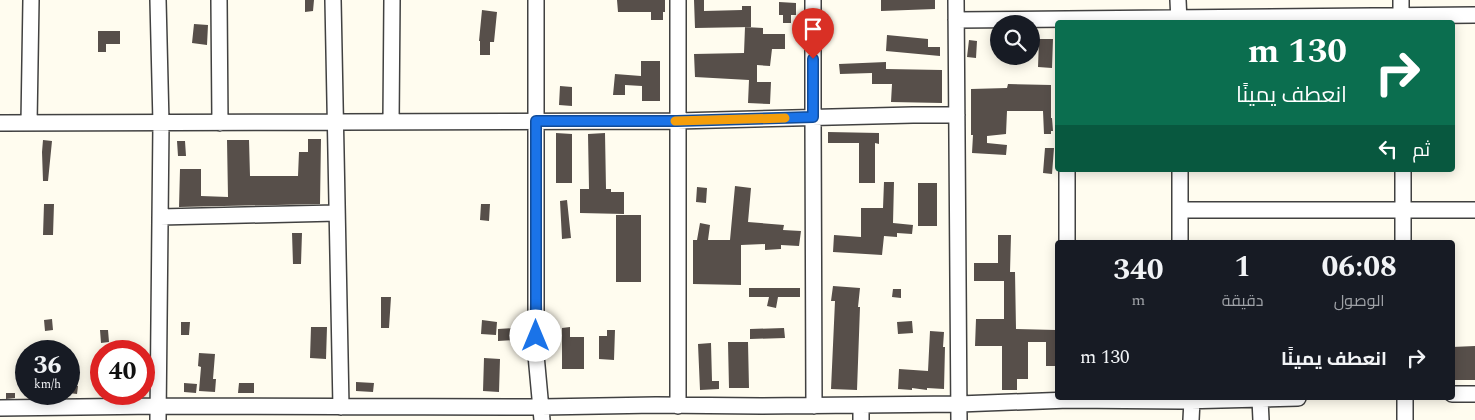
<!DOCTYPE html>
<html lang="ar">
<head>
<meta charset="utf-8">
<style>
	body { margin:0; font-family:Spectral,Cairo,serif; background:#20242c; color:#f1f3f6; direction:rtl; height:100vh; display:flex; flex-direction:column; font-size:19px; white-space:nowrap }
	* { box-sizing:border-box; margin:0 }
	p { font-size:16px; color:#9ea1a6 }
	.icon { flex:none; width:28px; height:28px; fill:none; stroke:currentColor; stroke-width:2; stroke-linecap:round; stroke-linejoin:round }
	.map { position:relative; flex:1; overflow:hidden; direction:ltr }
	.drawer { position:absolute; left:1055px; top:240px; width:400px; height:160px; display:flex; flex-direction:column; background:#171b24; border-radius:5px; box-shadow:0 2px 12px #0003; direction:rtl }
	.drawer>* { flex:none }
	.banner { position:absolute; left:1055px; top:20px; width:400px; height:152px; border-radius:5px; box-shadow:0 2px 12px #0003; direction:rtl; background:#0b6e4f; color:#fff; overflow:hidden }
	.controls { position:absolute; left:990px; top:15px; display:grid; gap:10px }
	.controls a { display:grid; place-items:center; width:50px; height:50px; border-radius:50%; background:#171b24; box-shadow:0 2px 12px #0003; font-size:25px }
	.speed { position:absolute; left:15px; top:340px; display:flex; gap:10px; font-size:25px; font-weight:700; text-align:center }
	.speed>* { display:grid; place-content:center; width:65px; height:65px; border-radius:50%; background:#171b24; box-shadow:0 2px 12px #0003; line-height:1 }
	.speed small { font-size:12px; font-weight:400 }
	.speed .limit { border:8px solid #d22; background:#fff; color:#111 }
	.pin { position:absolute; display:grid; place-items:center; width:42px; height:42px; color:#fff; margin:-51px -21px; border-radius:50% 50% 50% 0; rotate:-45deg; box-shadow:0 0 5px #0007 }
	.pin .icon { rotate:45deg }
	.me { position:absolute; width:55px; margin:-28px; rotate:0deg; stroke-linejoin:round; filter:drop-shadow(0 0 4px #0008) }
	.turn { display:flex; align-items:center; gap:18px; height:105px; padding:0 25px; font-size:22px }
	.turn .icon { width:65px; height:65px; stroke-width:2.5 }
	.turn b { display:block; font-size:35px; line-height:42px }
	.then { display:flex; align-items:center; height:48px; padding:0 25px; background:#0003; gap:10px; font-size:19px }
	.eta { display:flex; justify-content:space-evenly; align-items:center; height:85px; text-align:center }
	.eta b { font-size:30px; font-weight:700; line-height:35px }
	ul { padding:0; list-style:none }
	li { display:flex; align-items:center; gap:15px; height:65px; padding:0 25px }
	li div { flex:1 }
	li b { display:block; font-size:19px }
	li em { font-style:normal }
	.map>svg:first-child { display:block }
	.building { fill:#574f4a }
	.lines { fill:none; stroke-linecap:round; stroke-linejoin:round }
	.minor-casing { stroke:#414141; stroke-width:18 }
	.minor { stroke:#fff; stroke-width:15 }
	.route-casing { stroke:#114b97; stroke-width:12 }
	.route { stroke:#1a73e8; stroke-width:9 }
	.slow { stroke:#f59e0b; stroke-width:9 }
</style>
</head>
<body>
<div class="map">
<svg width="1475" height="420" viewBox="0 0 1475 420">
	<rect width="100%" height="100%" fill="#fffcef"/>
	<path class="building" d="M305 0H314L313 11 305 12Z
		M617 0H665V12H663V20H651V12H618Z
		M694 0H704V11L742 10V6H751V27L695 28Z
		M881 0H935V9L881 11Z
		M779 2 796 3V15H791V23H783V15H779Z
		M482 10 497 12 494 42H490V55H480V41H479Z
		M194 24 208 25 207 45 192 43Z
		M745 27 763 28V34H785V49H772L770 66 757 65V82H771L770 104 748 103 749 80 695 77 694 54 744 53Z
		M98 31H120V44H106V52H98Z
		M887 35 928 39V47H940V56L886 51Z
		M1039 39H1053L1052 68 1038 67Z
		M969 40 977 41 976 58 967 57Z
		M641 61H660V101H642V86L625 85V95H613L615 74 641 76Z
		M886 62V69L942 70V103L891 102 892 84H872V73L840 74 839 64Z
		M1008 84 1051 85V118H1052L1053 131H1051V134H1044L1043 111H1007L1006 134 987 136V143L1007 145 1006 155 972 153 973 135H971V89L1007 88Z
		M560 86 572 87V106L559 105Z
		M828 132 879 133V144L875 143V183H859V143H828Z
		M556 133 572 134V183H556Z
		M605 133 606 189H611V192H624V214L580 213V189H589L588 134Z
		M308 139H321L320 204 179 207 180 169H201V196L228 197 227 140H249L250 176H298L299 152H308Z
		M43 140 52 141 48 181H43L42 152Z
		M177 141H185L186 156H178Z
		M1045 148H1054L1052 174 1043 173Z
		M884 182H894L893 223 913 225 912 234 897 233V237L884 236 882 255 833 252 834 235 861 237V208H883Z
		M918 183H937V226H918Z
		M735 186 751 188 748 222 784 225 783 230 801 231 799 246 781 245V249L765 250V244L741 245V285L693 284V240H697L700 223 710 225 708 240H730Z
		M697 187 707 188 706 203 696 202Z
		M567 200 571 238 562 239 560 201Z
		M44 204H54L53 235H43Z
		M481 204H490L489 221 480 220Z
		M616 215H641V282H616Z
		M292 233H302L301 264H293Z
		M998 235H1011L1010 272H1015L1016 329 1056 330V366H1046V342H1028V379H1017V390H1002V346H975L976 319H1004V281H974V263H998Z
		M833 286 860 288 858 307H860L857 390 831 389 835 301H831Z
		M749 288H800V297H778L776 308 767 306 769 297H749Z
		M893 289H901V298L892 297Z
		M381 297H391L389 328H381Z
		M52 319 53 330 45 331 44 320Z
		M482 320 497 322 496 335 481 334Z
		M912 321 913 333 898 334 897 322Z
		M181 322H190L189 335H181Z
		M311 327H327L326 359 310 358Z
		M570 327V337H584V369H562V328Z
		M517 328V340L498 341V329Z
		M784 328 785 338 750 339V329Z
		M100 330H108L109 342 101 343Z
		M607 330H615L614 360 599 359V336H607Z
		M930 331 944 332 943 347H945L944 389 927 388V390L912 388V390L898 389 899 369 928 371Z
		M728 342H748L749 388H729Z
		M711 343 712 381H719V389L700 390 698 344Z
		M1475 346V380H1452V347Z
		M199 353 215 354 213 379H216L215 392 199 391 201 367 198 366Z
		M484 358 500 359 499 392 483 391Z
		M356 382 374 383 373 392 356 391Z
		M184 383 197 384 196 393 184 392Z
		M239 383H254V393H238Z
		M69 385 78 386 77 394 69 393Z
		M6 393H15V398L6 399Z"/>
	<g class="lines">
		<g class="minor-casing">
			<path id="minor" d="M219 0 220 123
				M333 0 341 407
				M536 0V355L542 420
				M678 0V406
				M813 0V117L814 406
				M956 0 959 420
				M1178 0 1179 22
				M1401 0V22
				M956 20 1475 15
				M391 122 392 0
				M0 123 677 121 913 115H957
				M29 123 31 0
				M1067 170V242
				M1180 170V242
				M1403 170V242
				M1180 210H1475
				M160 217 337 213
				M1452 394H1475
				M1405 398V420
				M1260 399 1261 420
				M861 405V420
				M0 408 158 406 542 407 656 405 762 406 959 404 1069 400 1181 401 1298 398
				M158 420 161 123 158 0
				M1191 420 1192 400"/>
		</g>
		<use href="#minor" class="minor"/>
	</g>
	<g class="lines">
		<g class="route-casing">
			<path id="route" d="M536 336V121H677L813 117V59"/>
		</g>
		<use href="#route" class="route"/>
		<path class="slow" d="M675 121 785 118"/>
	</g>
</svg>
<div class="controls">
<a><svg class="icon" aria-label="search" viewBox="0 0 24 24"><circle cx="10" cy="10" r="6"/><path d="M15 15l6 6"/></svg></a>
</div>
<div class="speed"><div>36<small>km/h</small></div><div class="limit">40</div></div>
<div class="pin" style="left:813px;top:59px;background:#d93025"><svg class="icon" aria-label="arrive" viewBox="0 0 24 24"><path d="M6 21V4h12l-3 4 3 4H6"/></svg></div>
<svg class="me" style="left:536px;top:336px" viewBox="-20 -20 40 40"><circle r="19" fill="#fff"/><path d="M0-13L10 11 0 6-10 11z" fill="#1a73e8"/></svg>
<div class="banner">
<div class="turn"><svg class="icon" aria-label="right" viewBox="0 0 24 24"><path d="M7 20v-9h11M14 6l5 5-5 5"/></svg><div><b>130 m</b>انعطف يمينًا</div></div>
<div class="then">ثم<svg class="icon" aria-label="left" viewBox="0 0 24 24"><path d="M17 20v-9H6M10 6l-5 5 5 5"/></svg></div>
</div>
<section class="drawer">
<div class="eta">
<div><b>06:08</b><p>الوصول</p></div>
<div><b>1</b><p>دقيقة</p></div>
<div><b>340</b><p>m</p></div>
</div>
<ul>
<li><svg class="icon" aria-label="right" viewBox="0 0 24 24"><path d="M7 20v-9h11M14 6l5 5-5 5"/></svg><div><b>انعطف يمينًا</b></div><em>130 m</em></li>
</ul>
</section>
</div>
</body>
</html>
